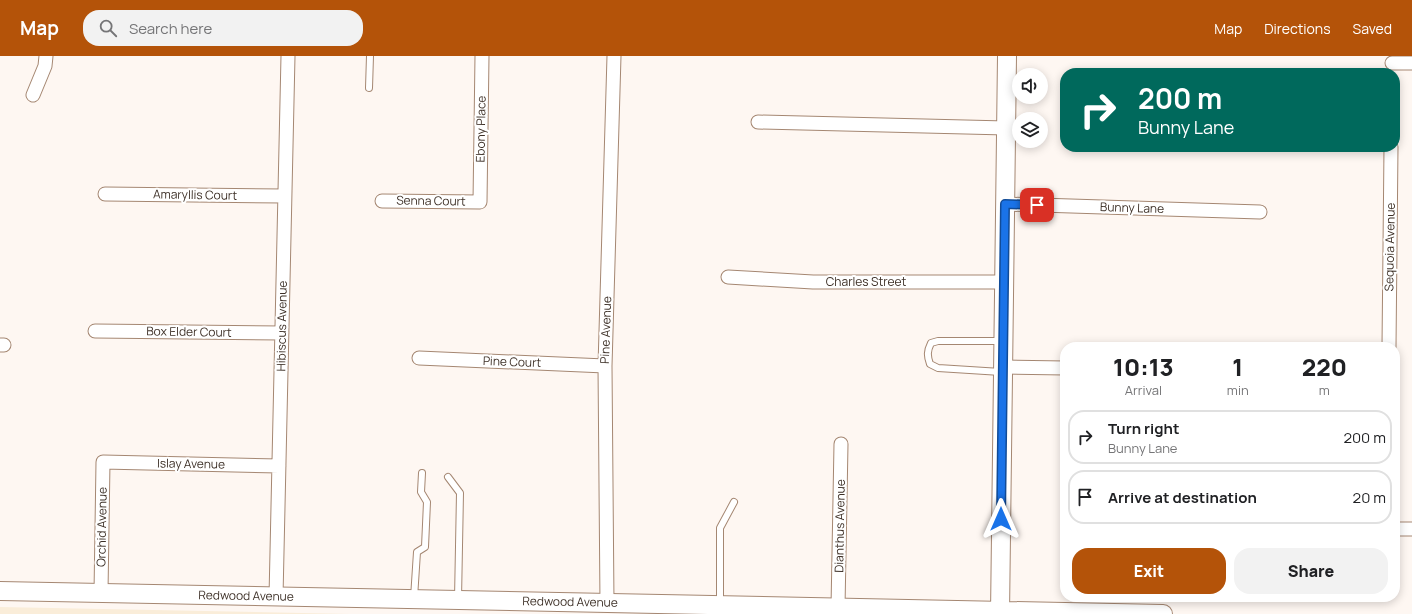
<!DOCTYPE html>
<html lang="en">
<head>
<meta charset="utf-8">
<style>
	body { margin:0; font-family:Manrope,sans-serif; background:#f2f2f2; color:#202124; height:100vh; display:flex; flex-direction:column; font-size:15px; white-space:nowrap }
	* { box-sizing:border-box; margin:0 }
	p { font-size:13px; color:#757577 }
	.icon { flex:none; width:22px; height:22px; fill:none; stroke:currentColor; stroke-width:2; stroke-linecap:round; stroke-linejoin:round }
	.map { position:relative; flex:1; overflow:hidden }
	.side { position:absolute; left:1060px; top:286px; width:340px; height:260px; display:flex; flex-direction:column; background:#fff; border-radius:16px; box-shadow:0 2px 10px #0003 }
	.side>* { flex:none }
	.hud { position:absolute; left:1060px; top:12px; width:340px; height:84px; border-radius:16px; box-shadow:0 2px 10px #0003; background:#00695c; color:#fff; overflow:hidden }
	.tools { position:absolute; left:1012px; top:12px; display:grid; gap:8px }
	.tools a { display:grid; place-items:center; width:36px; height:36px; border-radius:50%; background:#fff; box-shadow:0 2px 10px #0003; font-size:20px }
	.pin { position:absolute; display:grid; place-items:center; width:34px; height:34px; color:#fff; margin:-17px; border-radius:8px; box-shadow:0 2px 6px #0006 }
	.me { position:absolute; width:44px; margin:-22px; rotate:0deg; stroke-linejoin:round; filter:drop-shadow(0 0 3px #0008) }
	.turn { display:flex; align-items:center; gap:14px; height:84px; padding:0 12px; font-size:18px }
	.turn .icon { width:52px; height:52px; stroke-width:2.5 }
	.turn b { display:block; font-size:28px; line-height:34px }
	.eta { display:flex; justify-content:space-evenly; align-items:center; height:68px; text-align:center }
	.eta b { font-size:24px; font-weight:800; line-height:28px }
	.action { display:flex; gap:8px; margin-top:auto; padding:8px 12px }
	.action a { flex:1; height:46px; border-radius:16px; background:#b45309; color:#fff; font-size:16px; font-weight:800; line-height:46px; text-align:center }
	.action a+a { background:#f2f2f2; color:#202124 }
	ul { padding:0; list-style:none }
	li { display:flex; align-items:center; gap:12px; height:54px; margin:0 8px 6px; padding:0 4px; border:2px solid #e0e0e0; border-radius:16px }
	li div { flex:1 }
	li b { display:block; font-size:15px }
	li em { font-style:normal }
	header { display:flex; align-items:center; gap:24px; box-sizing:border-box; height:56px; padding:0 20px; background:#b45309; color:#fff }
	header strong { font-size:19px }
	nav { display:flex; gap:22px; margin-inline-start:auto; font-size:14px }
	.search { width:280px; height:36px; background:#f2f2f2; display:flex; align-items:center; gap:10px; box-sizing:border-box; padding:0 14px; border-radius:16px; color:#757577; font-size:15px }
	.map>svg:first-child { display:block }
	.industrial { fill:#faedd9 }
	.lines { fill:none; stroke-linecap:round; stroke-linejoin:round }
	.lane-casing { stroke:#a58772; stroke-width:8 }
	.street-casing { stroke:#a58772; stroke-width:15 }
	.secondary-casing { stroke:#a58772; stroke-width:20 }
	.lane { stroke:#fff; stroke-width:6 }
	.street { stroke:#fff; stroke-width:13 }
	.secondary { stroke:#fff; stroke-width:18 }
	.route-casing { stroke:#114b97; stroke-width:10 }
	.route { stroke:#1a73e8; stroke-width:7 }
	.labels { text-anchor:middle; stroke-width:4; stroke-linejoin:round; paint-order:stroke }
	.street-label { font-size:12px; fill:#3d3027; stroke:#fff }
</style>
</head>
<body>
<header>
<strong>Map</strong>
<div class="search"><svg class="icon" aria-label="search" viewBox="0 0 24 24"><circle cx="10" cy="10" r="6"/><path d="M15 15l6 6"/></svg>Search here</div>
<nav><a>Map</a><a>Directions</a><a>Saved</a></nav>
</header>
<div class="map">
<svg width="1412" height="558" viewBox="0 0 1412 558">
	<rect width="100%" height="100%" fill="#fef7f2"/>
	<path class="industrial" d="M0 551 350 558H0Z"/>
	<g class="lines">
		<g class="lane-casing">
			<path id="lane" d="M369 32 370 0
				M1001 316 938 312 930 308C927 300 927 295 931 287L938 285H1002
				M448 421 460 437 458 543
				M414 542 417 496 425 491 427 446 421 436 422 417
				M720 548V472L734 446"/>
		</g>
		<g class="street-casing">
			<path id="street" d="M1392 7H1412
				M33 39 45 10 46 0
				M758 66 1006 72
				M105 138 284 140
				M382 145 480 146 482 0
				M1005 148 1260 156
				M728 221 813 226H1004
				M95 275 282 277
				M0 289H4
				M1389 291 1391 91
				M419 302 605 310
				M1002 311 1065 312
				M1395 473H1412
				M101 537 103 406 279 410
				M276 541 288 0
				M607 547 605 310 614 0
				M838 552 841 388"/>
		</g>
		<g class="secondary-casing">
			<path id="secondary" d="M0 535 1163 558
				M1000 558 1007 0"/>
		</g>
		<use href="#lane" class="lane"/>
		<use href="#street" class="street"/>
		<use href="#secondary" class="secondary"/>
	</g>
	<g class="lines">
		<g class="route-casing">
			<path id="route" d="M1001 463 1005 148 1037 149"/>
		</g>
		<use href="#route" class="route"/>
	</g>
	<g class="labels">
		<g class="street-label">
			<text transform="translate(481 73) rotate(-89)" y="4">Ebony Place</text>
			<text transform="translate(195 139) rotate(1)" y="4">Amaryllis Court</text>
			<text transform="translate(431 145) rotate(1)" y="4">Senna Court</text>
			<text transform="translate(1132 152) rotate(2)" y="4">Bunny Lane</text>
			<text transform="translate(1390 191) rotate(-89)" y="4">Sequoia Avenue</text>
			<text x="866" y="230">Charles Street</text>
			<text transform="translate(282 270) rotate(-89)" y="4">Hibiscus Avenue</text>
			<text transform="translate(606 274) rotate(-88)" y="4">Pine Avenue</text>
			<text transform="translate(189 276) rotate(1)" y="4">Box Elder Court</text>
			<text transform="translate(512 306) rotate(2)" y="4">Pine Court</text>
			<text transform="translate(191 408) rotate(1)" y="4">Islay Avenue</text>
			<text transform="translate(840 470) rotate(-89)" y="4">Dianthus Avenue</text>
			<text transform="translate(102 471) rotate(-89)" y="4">Orchid Avenue</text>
			<text transform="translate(246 540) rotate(1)" y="4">Redwood Avenue</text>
			<text transform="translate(570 546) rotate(1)" y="4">Redwood Avenue</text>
		</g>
	</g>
</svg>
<div class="tools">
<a><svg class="icon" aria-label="sound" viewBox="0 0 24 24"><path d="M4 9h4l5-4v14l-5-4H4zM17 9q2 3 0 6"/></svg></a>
<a><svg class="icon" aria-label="layers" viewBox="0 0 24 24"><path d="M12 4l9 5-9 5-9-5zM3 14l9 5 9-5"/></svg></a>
</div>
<div class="pin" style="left:1037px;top:149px;background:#d93025"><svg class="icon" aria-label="arrive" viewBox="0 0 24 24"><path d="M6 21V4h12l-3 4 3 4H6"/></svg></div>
<svg class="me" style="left:1001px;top:463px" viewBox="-20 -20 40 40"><path d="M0-17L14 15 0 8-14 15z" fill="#1a73e8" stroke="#fff" stroke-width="4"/></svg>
<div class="hud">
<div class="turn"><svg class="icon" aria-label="right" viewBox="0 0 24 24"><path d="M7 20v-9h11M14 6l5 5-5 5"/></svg><div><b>200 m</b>Bunny Lane</div></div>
</div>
<section class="side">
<div class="eta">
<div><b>10:13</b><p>Arrival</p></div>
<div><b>1</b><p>min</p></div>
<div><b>220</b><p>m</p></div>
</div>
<ul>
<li><svg class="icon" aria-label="right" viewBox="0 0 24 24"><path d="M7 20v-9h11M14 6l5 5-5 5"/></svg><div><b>Turn right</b><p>Bunny Lane</p></div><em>200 m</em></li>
<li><svg class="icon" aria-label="arrive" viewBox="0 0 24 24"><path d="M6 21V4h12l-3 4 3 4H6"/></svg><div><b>Arrive at destination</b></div><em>20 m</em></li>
</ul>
<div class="action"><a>Exit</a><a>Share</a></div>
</section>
</div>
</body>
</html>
